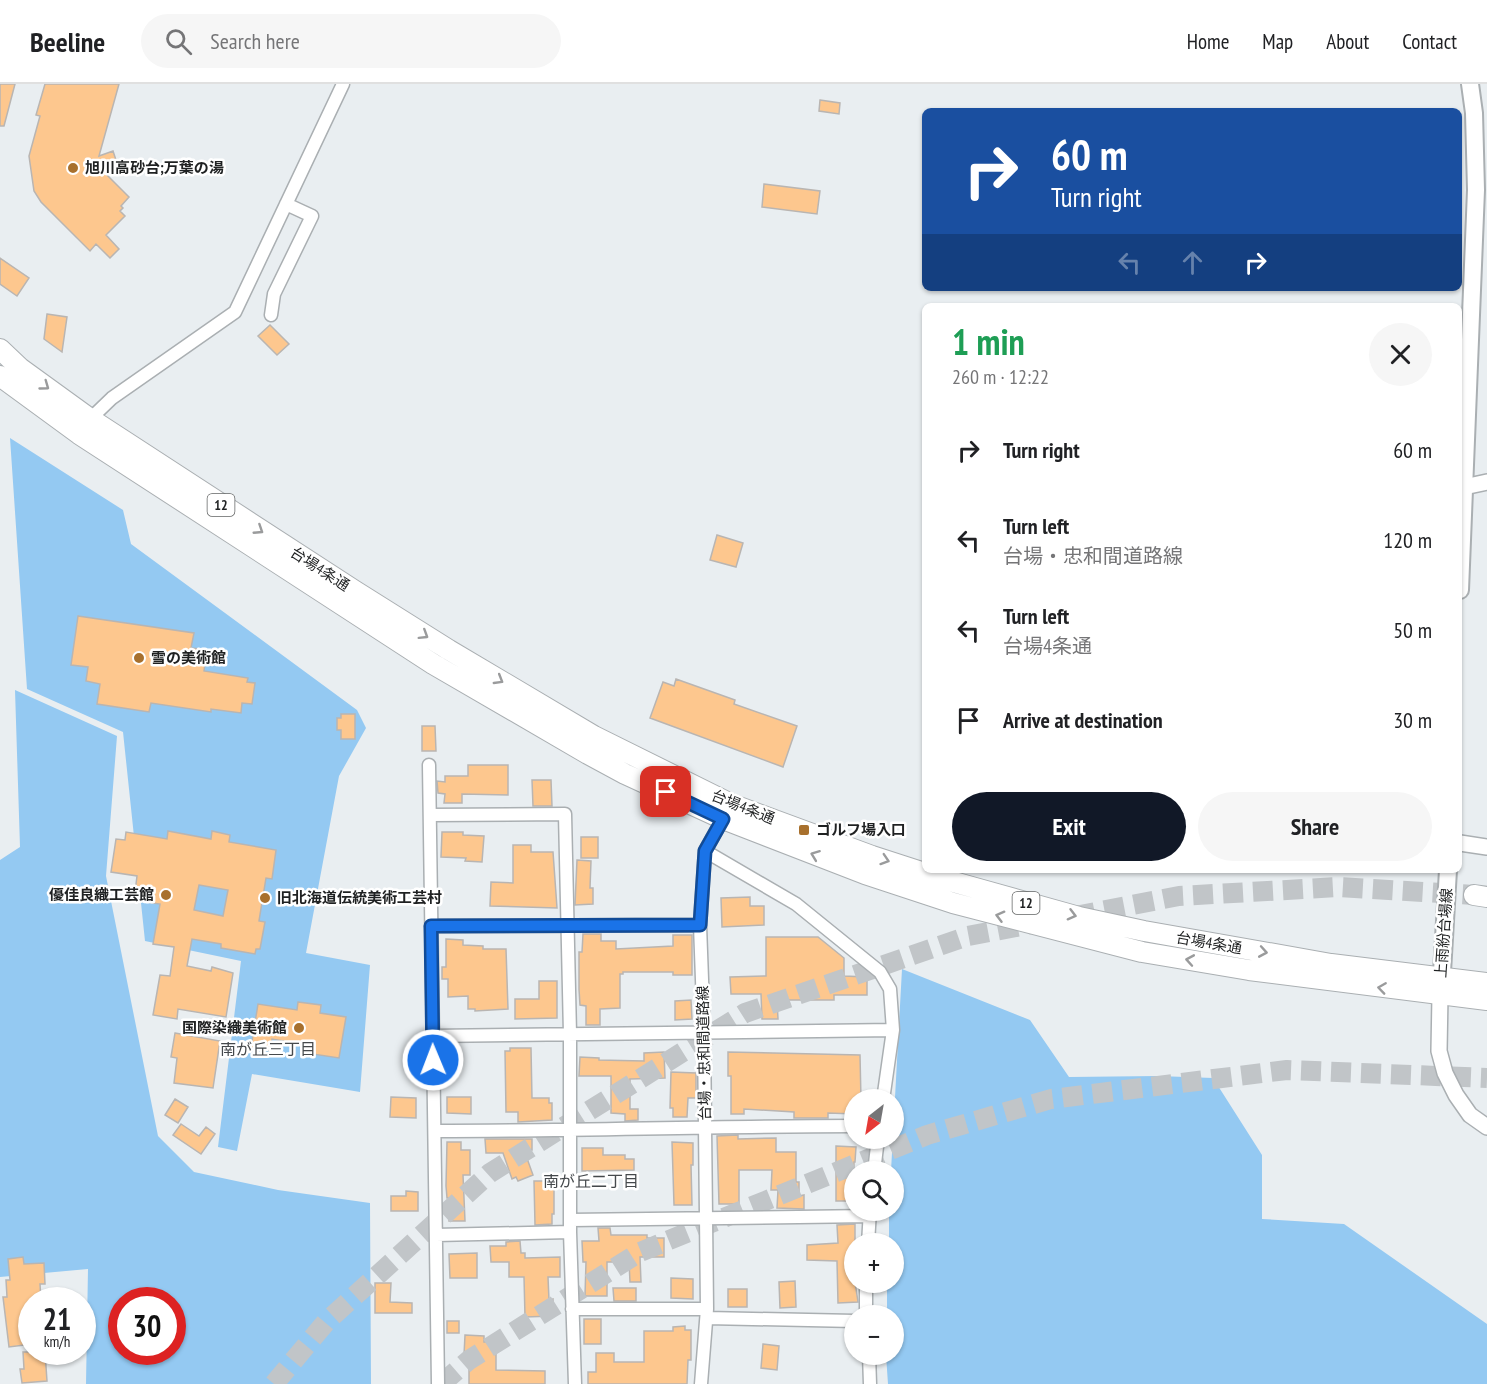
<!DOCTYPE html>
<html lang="en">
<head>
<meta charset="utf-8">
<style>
	body { margin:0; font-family:"PT Sans Narrow","Noto Sans JP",sans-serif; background:#f6f6f6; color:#202124; height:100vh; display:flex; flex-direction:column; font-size:22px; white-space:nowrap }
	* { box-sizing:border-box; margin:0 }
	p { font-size:20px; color:#757577 }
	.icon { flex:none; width:33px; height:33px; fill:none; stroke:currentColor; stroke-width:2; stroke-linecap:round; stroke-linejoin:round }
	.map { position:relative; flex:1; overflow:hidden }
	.side { position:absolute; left:922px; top:219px; width:540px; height:570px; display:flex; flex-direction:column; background:#fff; border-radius:9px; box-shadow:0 2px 4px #0004 }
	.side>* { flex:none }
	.guide { position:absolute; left:922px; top:24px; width:540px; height:183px; border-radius:9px; box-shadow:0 2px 4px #0004; background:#1a4fa0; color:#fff; overflow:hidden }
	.needle { width:39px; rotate:211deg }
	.fabs { position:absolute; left:844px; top:1005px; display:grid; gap:12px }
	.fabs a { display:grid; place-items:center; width:60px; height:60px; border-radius:50%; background:#fff; box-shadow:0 2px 4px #0004; font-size:30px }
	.speed { position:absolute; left:18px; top:1203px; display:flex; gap:12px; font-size:30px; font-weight:700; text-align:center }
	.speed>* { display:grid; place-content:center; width:78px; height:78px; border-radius:50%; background:#fff; box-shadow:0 2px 4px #0004; line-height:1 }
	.speed small { font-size:15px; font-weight:400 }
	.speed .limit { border:9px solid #d22; background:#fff; color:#111 }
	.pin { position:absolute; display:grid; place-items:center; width:51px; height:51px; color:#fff; margin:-26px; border-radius:12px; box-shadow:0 3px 9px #0006 }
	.me { position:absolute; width:66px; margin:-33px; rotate:359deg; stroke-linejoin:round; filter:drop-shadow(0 0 4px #0008) }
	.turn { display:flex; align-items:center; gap:21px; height:126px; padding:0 30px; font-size:27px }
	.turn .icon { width:78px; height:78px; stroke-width:2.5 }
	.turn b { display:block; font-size:42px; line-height:51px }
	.lanes { display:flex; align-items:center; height:57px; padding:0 30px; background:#0003; justify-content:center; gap:30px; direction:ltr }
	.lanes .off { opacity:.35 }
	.round { display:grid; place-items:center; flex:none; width:63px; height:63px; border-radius:32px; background:#f6f6f6 }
	.head { display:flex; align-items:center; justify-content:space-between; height:102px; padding:0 30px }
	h1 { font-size:36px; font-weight:600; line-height:45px; color:#1e9e55 }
	.primary-button { display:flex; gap:12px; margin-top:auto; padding:12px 30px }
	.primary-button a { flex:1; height:69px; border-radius:36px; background:#111827; color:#fff; font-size:24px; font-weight:600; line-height:69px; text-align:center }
	.primary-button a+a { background:#f6f6f6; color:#202124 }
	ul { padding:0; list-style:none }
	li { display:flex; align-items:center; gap:18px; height:90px; padding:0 30px }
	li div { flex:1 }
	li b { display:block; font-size:22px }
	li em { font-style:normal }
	header { display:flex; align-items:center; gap:36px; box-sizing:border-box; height:84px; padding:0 30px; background:#fff; border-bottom:2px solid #e0e0e0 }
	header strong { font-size:28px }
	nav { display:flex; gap:33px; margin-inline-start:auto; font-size:21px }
	.search { width:420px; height:54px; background:#f6f6f6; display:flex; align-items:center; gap:15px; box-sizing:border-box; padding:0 21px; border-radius:33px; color:#757577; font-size:22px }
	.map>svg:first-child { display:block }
	.green { fill:#94c9f2; fill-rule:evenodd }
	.building { fill:#fdc78e; stroke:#b9b5b2; stroke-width:1.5; fill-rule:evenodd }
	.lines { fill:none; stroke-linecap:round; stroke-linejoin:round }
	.trunk-tunnel { stroke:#c1c5c8; stroke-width:20; stroke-dasharray:20 10; stroke-linecap:butt }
	.minor-casing { stroke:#aaafb2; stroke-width:15 }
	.tertiary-casing { stroke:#aaafb2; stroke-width:18 }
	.secondary-casing { stroke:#aaafb2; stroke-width:20 }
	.trunk-casing { stroke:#aaafb2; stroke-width:22 }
	.minor { stroke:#fff; stroke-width:12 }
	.tertiary { stroke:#fff; stroke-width:15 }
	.secondary { stroke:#fff; stroke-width:16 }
	.trunk { stroke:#fff; stroke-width:20 }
	.oneway { stroke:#9a9b9c }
	.route-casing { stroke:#114b97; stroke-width:15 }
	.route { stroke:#1a73e8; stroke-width:10 }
	.poi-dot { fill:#a8702d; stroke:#fff; stroke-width:2 }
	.labels { text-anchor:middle; stroke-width:5; stroke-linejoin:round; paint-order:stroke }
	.shield { fill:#fff; stroke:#626464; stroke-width:1.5 }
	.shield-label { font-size:14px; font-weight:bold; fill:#1f2122 }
	.poi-label { font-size:15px; font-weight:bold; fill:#1f2122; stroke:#fff; text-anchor:start }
	.street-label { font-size:15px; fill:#1f2122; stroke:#fff }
	.neighbourhood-label { font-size:16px; fill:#45494c; stroke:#fff }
</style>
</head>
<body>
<header>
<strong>Beeline</strong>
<div class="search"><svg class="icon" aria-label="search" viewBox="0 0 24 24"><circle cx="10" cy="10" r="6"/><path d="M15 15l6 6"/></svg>Search here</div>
<nav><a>Home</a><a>Map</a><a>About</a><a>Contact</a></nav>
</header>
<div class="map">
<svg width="1487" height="1300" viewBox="0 0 1487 1300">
	<rect width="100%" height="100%" fill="#e9eef1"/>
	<path class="green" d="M10 354 123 426 131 460 357 626 366 644 339 692 306 869 370 881 360 1008 252 990 237 1067 218 1063 241 877 145 857 123 648 27 605Z
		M15 606 117 652 106 792 158 1052 194 1088 278 1106 370 1119 371 1300H86L88 1185 0 1193V776L20 763ZM122 1216H172V1268H122Z
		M902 885 1030 936 1069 993 1158 992 1213 994 1262 1071V1135L1344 1140 1487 1240V1300H888L886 1271 894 1270V1232L887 1231V1199L894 1198V1160L889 1159V1127L894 1126V1088L891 1087Z"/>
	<path class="building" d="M0 0H15L4 42H0Z
		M45 0H119L99 72 113 67 118 82 103 87 129 113 121 122 123 124 120 127 125 132 106 151 119 165 110 174 96 160 90 167 41 118 34 107 29 72 40 32 36 31Z
		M820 16 840 19 839 30 819 27Z
		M764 100 820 107 817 130 762 123Z
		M0 174 29 194 17 212 0 200Z
		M47 230 67 233 62 268 44 255Z
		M270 241 289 260 277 271 258 252Z
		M717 451 743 459 736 483 710 476Z
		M78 532 194 549 191 564 207 566 204 587 248 594 247 598 255 599 252 620 242 619 241 629 211 625V628L151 619 149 628 97 620 100 600 86 597 88 583 71 581Z
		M676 595 735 616 734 620 797 642 783 683 650 634 663 598 674 602Z
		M341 630H355V655H341V646H337V634H341Z
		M422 642H435L436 667H422Z
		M468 681H508V711L462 710V719H444L445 710 438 709 437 697 445 698V692H468Z
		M532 696H551L552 722H533Z
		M168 747 211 755 212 747 230 751 229 758 276 766 272 795 266 794 259 837 265 838 260 865H256L255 870 221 864V860L192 855 187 882 211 887 212 883 233 889 226 933 178 925 177 935 153 931 160 891 170 892 174 863 153 860 160 820 134 816 137 792 111 788 116 755 125 756 126 748 167 755ZM199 801 228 806 223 832 194 826Z
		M442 748H463V751L484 752 482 778 465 777 466 774 441 773Z
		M581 753H598V774H581Z
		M513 761H531V768H553L557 824 490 822 491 798 513 799Z
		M577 776 591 777 590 804H593V820L575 821Z
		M750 813V822H764V841L722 843 721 814Z
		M583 850H601V857H616V865L673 862V851H692V891H673V888H623V890H620V924L600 925V941H586V922L580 921 579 905V868H582Z
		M766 853H818L844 874V892L867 893V911H834V916H777L778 935H762L761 910H731L730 893 766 892Z
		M446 855 463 856V861L483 862V865H506L508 925 475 927V925H468V912L448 913V895H442V883H446Z
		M539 897H557V934L515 935V915H539Z
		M691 916 692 935 675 936V917Z
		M298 918 321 921 320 929 346 933 339 974 306 969 308 961 272 955 270 967 251 964 258 920 297 926Z
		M175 949 220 957 213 1004 174 999 177 974 171 973Z
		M510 964H531L532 1014H549V1019H552V1036L518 1038V1028H506L505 967H510Z
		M664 968 665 994 630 995V1025H638V1036L625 1037V1030L611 1029V992H579L580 973 599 974V976L644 977V969Z
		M728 968 860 971 861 1016H855V1030L828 1029V1034H794V1028L744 1025V1030H731V992H728Z
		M671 988 696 989V1014H688L687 1033H673V1024H670Z
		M391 1013 416 1014V1034L390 1033Z
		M447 1013H471V1030L447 1029Z
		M175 1015 188 1023 178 1039 165 1031Z
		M181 1040 199 1052 206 1043 215 1050 201 1070 173 1051Z
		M738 1051V1055L776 1054V1068H796V1098H799V1112L804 1111V1125L777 1124 778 1106H771L772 1086H739V1120H719L717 1052Z
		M485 1055H532V1066H524L533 1091 518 1097 516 1093 512 1095 503 1069H486Z
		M447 1058H461V1066H470V1091H463L465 1137H449V1114H447L446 1102Z
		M672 1058 693 1059V1081H691L692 1121H674Z
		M836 1062 856 1063 855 1078H854V1117H836Z
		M582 1064H603V1071H625V1075H634V1086L582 1087Z
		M534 1097H554V1130H552V1140L535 1141Z
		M406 1107 418 1108V1127H391V1112H406Z
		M855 1140V1198L858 1218 838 1219 837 1177 807 1176V1161L838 1159 837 1141Z
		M598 1144H610L611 1151H647V1154H664V1173H640L641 1198H630L629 1178H607V1212H585L586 1178H583L582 1157H599Z
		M520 1157 521 1169H525V1174L560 1173V1193H548L549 1216 553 1215V1232L525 1233 524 1193H509V1178H491L490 1162H506V1158Z
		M477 1169V1194H450L449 1170Z
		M23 1173 24 1180 44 1179 45 1200H40L41 1216H32V1260L9 1263 3 1213H7L6 1196H10L8 1175Z
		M671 1194 693 1195V1215L671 1214Z
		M795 1197 796 1223 780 1224 779 1198Z
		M375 1199H391L390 1218 412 1219V1229H375Z
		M613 1204H636V1217H614Z
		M728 1205H747V1223H728Z
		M584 1235H601V1260H584Z
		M447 1237H459V1249H447Z
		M685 1242V1246H691V1276H688L687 1300H588V1288H596V1269H614V1278H644V1247H673V1243Z
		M465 1251 484 1252V1258H496V1286L545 1287V1300H469V1271H464Z
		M763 1260 779 1262 777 1286 761 1284Z
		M23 1268H45L47 1297 22 1299 20 1285H24Z"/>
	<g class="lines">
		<path class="trunk-tunnel" d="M1075 832 1179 812 1339 803 1474 811
			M274 1300 326 1238 490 1089 745 929 968 852 1037 839
			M441 1300 469 1276 640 1168 927 1051 1051 1015 1287 986 1487 994"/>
		<g class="minor-casing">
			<path id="minor" d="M271 231 274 210 312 132 286 120
				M86 339 112 314 235 228 343 0
				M429 681 438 1300
				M430 731 565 730 570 950V1148L575 1300
				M705 767 796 820 880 888 890 905 893 946 883 1016
				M431 842 700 841
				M432 952 893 946
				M435 1047C575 1047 715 1042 855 1042
				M874 1088 878 1054
				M571 1136 870 1132
				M436 1151 570 1148
				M868 1160 870 1126
				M866 1198V1232
				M572 1225H707
				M707 1234 855 1237
				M869 1270 870 1300
				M701 1300 707 1225 704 950 700 841 705 767 725 731"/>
		</g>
		<g class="tertiary-casing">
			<path id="tertiary" d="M1464 403 1487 398
				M1460 759 1487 763
				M1440 912 1439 967 1445 989 1456 1011 1470 1031 1487 1043"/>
		</g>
		<g class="secondary-casing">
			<path id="secondary" d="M1460 506 1476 106 1474 29 1470 0
				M1441 905 1448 786"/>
		</g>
		<g class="trunk-casing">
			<path id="trunk" d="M0 265 20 284 89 334 355 507 449 566 594 652 731 720 872 772 943 795 1079 833 1144 847 1331 880 1487 899
				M0 292 79 350 433 580 588 670 625 690 723 735 865 790 953 819 1142 868 1249 886 1487 916
				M1474 811 1487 813"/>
		</g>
		<use href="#minor" class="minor"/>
		<use href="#tertiary" class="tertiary"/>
		<use href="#secondary" class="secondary"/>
		<use href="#trunk" class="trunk"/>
	</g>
	<defs><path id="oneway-chevron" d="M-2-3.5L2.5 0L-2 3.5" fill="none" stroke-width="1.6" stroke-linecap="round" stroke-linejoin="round" transform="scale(1.5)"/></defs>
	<g class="oneway">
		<use href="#oneway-chevron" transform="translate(45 302) rotate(36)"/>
		<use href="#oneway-chevron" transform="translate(259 446) rotate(33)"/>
		<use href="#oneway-chevron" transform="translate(424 551) rotate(32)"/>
		<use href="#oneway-chevron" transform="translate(499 596) rotate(31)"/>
		<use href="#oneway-chevron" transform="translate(815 771) rotate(-159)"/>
		<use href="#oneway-chevron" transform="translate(885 776) rotate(18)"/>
		<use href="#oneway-chevron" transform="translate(1072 831) rotate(15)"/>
		<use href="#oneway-chevron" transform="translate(1000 832) rotate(-165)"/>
		<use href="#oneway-chevron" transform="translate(1263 868) rotate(10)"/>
		<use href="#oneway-chevron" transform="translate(1190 876) rotate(-170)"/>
		<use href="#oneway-chevron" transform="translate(1382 904) rotate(-172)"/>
	</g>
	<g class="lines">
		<g class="route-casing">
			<path id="route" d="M433 976 431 842 700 841 705 767 723 735 666 708"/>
		</g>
		<use href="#route" class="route"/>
	</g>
	<g class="poi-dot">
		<circle cx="73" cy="84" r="6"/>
		<circle cx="139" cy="574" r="6"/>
		<rect x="798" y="740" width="12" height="12" rx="3"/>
		<circle cx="166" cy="811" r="6"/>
		<circle cx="265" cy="814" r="6"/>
		<circle cx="299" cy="944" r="6"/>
	</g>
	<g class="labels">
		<g class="shield">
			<rect x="207.5" y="410" width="27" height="22" rx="4.5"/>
			<rect x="1012.5" y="808" width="27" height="22" rx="4.5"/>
		</g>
		<g class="shield-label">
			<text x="221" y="426">12</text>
			<text x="1026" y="824">12</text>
		</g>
		<g class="poi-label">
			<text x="85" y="89">旭川高砂台;万葉の湯</text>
			<text x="151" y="579">雪の美術館</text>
			<text x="816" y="751">ゴルフ場入口</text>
			<text x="154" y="816" text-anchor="end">優佳良織工芸館</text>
			<text x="277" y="819">旧北海道伝統美術工芸村</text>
			<text x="287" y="949" text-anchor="end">国際染織美術館</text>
		</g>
		<g class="street-label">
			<text transform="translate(320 485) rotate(33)" y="5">台場4条通</text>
			<text transform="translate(743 723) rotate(22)" y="5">台場4条通</text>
			<text transform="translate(1444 849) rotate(-86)" y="5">上雨紛台場線</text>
			<text transform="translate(1209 859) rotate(10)" y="5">台場4条通</text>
			<text transform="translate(704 969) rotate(-91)" y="5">台場・忠和間道路線</text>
		</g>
		<g class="neighbourhood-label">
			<text x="268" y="971">南が丘三丁目</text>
			<text x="591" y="1103">南が丘二丁目</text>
		</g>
	</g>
</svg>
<div class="fabs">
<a><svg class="needle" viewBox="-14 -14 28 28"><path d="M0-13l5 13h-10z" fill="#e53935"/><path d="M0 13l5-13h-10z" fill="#757577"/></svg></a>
<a><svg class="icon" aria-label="search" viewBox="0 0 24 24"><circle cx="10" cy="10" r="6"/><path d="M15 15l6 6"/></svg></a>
<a>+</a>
<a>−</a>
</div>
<div class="speed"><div>21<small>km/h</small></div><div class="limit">30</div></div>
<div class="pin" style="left:666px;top:708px;background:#d93025"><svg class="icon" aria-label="arrive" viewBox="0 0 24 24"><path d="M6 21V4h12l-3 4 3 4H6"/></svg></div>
<svg class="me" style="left:433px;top:976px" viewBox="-20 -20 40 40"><circle r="17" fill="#1a73e8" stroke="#fff" stroke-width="3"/><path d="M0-11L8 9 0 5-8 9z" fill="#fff"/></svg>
<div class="guide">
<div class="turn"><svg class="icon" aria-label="right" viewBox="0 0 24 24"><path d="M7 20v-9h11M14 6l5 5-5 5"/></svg><div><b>60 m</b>Turn right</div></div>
<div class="lanes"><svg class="icon off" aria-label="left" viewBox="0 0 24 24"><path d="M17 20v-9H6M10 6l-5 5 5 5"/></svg><svg class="icon off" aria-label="ahead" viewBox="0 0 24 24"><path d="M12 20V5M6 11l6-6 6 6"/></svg><svg class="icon" aria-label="right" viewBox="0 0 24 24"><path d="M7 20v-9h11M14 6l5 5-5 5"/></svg></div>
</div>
<section class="side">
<div class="head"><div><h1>1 min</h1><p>260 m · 12:22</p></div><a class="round"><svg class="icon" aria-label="close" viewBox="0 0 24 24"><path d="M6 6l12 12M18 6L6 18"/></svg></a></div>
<ul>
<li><svg class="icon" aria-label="right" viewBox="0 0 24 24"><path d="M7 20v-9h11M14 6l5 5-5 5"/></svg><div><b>Turn right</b></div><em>60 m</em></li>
<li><svg class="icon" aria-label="left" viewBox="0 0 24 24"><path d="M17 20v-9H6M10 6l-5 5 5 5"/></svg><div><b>Turn left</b><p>台場・忠和間道路線</p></div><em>120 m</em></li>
<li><svg class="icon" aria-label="left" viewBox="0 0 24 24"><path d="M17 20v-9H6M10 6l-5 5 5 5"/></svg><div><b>Turn left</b><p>台場4条通</p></div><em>50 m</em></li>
<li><svg class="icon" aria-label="arrive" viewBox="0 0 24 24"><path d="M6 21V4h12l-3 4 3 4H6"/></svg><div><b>Arrive at destination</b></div><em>30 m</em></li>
</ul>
<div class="primary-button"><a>Exit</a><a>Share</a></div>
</section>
</div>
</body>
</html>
